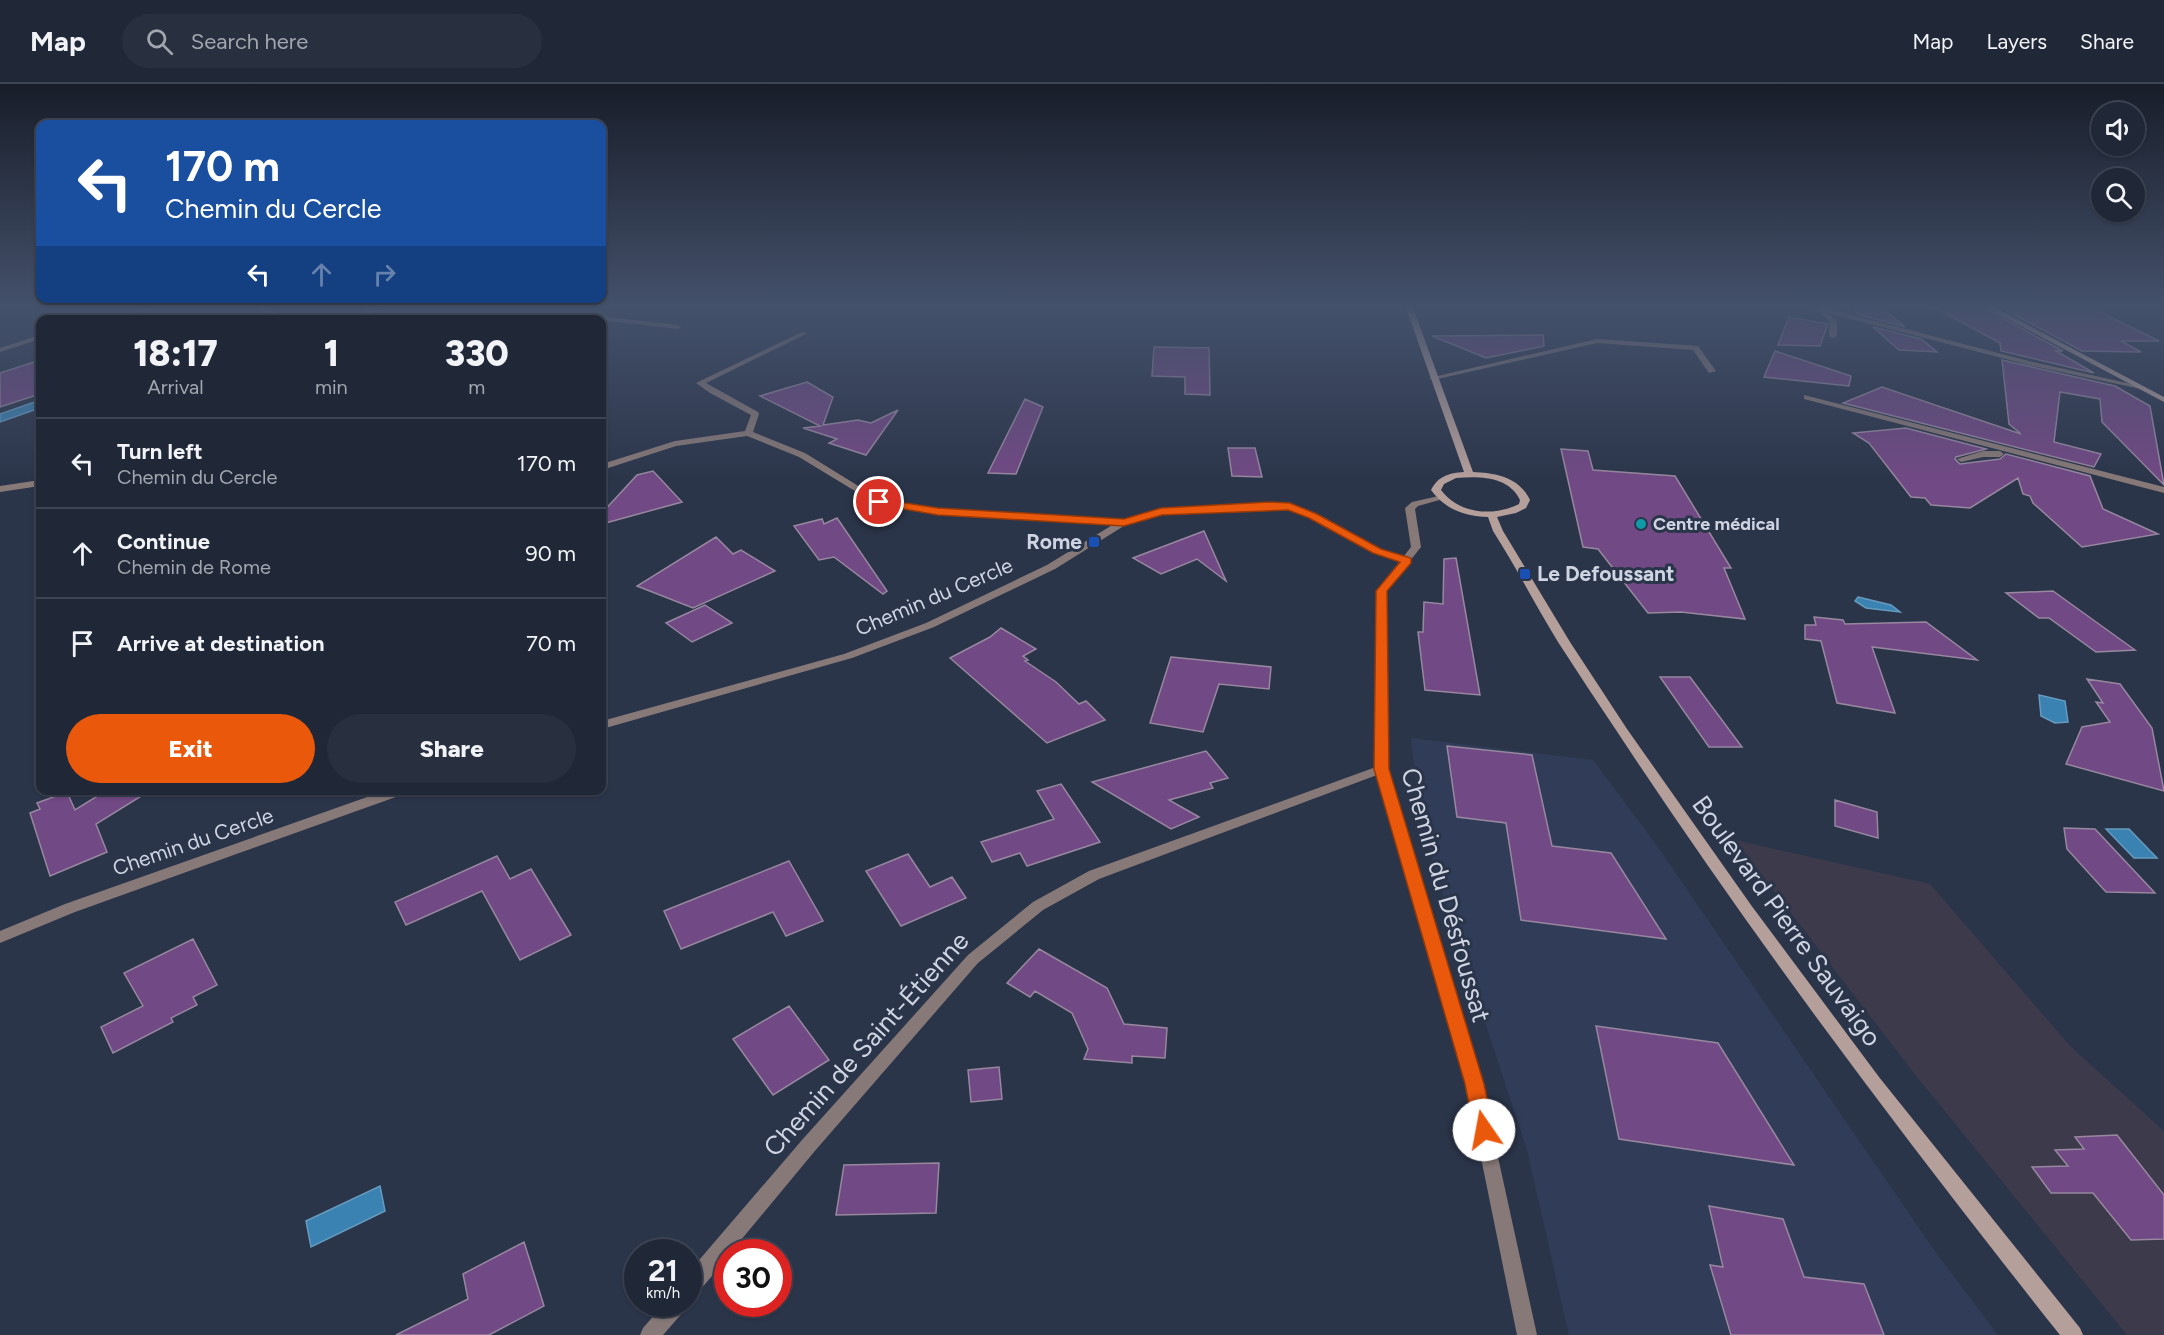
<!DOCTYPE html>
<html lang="en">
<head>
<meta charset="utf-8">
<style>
	body { margin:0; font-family:Figtree,sans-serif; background:#283040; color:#f1f3f6; height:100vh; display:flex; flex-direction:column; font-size:22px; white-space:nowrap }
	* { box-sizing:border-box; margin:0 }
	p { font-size:20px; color:#a2a6ae }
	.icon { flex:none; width:33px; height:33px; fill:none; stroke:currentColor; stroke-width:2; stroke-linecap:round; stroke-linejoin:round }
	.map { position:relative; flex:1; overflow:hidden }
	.panel { position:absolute; left:36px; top:231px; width:570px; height:480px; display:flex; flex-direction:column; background:#202838; border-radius:12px; box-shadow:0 2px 4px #0004,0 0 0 2px #3d4453 }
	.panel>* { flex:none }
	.hud { position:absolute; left:36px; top:36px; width:570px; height:183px; border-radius:12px; box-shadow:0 2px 4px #0004,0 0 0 2px #3d4453; background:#1a4fa0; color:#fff; overflow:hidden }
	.tools { position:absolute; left:2091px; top:18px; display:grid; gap:12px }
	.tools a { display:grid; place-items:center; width:54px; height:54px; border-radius:50%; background:#202838; box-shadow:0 2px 4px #0004,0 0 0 2px #3d4453; font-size:30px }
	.speed { position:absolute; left:624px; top:1155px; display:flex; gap:12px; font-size:30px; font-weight:700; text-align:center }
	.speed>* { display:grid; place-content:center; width:78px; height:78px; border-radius:50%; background:#202838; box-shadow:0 2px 4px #0004,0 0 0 2px #3d4453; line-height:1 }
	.speed small { font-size:15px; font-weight:400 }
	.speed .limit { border:9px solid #d22; background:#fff; color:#111 }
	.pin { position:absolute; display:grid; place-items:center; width:51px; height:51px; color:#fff; margin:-26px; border:3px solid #fff; border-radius:50%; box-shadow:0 2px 6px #0007 }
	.me { position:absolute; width:66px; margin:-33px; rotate:348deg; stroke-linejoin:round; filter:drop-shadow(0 0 4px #0008) }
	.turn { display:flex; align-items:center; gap:21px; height:126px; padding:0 30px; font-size:27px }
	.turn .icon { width:78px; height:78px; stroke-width:2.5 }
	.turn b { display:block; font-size:42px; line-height:51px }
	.lanes { display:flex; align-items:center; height:57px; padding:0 30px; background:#0003; justify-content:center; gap:30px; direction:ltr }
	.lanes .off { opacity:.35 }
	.eta { display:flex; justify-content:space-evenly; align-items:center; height:102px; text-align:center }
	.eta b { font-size:36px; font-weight:800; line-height:42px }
	.primary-button { display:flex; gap:12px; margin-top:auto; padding:12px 30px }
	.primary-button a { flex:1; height:69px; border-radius:36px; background:#ea580c; color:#fff; font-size:24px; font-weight:800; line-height:69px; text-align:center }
	.primary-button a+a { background:#283040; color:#f1f3f6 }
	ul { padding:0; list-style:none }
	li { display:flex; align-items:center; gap:18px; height:90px; padding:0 30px; border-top:2px solid #3d4453 }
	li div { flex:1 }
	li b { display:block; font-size:22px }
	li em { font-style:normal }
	header { display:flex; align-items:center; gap:36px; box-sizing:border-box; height:84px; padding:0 30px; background:#202838; border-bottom:2px solid #3d4453 }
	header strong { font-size:28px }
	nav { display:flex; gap:33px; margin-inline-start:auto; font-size:21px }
	.search { width:420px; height:54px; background:#283040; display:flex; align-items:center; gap:15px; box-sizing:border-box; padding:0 21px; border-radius:33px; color:#a2a6ae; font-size:22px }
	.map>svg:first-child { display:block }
	.commercial { fill:#3d3a4c }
	.built { fill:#313d58 }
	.water { fill:#3a82b1; stroke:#669bbf; stroke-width:1.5 }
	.building { fill:#714984; stroke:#97879f; stroke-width:1.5 }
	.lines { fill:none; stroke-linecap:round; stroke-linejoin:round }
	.minor { fill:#877977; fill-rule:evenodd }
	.secondary { fill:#b59f9b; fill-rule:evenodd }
	.route { fill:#ea580c; stroke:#983908; stroke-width:1.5 }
	.culture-dot { fill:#0f9aa8; stroke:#2b354a; stroke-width:2 }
	.transit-dot { fill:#1a4fb4; stroke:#2b354a; stroke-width:2 }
	.labels { text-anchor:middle; stroke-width:6; stroke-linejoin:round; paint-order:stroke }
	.far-poi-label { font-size:18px; font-weight:bold; fill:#ced4e1; stroke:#2b354a; text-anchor:start }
	.poi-label { font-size:21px; font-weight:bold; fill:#ced4e1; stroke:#2b354a; text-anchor:end }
	.street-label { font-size:21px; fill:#ced4e1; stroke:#2b354a }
	.near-street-label { font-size:26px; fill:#ced4e1; stroke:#2b354a }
</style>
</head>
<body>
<header>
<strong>Map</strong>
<div class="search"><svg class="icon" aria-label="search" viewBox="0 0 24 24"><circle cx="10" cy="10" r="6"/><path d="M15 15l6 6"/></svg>Search here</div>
<nav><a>Map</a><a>Layers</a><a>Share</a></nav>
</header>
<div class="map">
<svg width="2164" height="1251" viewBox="0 0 2164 1251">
	<rect width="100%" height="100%" fill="#2b354a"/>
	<path class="commercial" d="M1735 756 1930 800 2071 963 2164 1047V1251H2127L1913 988Z"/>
	<path class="built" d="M1411 654 1593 676 1655 759 1934 1166 1998 1251H1569L1527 1066 1421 743Z"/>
	<path class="water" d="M40 316V324L0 338V330Z
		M1858 513 1891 521 1900 528 1866 524 1855 517Z
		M2039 611 2065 617 2068 638 2055 639 2041 632Z
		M2106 745H2129L2157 774H2134Z
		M380 1102 385 1127 311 1163 306 1137Z"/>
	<path class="building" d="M1858 221H1879L1905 243 1860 231 1854 226Z
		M1930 221H1979L2063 267H2056L2094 289 2001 267 2000 259Z
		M1996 221H2086L2159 257H2121L2141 268 2082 267Z
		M1789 233 1828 240 1820 262 1778 261Z
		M1873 243 1921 255 1937 268 1899 266Z
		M1543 251 1544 262 1486 274 1432 252Z
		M1154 263 1209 264 1210 311 1185 310V293L1152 292Z
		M1775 267 1851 292 1849 302 1764 293Z
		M40 276V310L0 323V289Z
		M2002 276 2115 302 2150 322 2164 401 2102 338 2100 315 2060 308 2054 358 2101 370 2094 383 1843 319 1882 303 2021 350 2009 340Z
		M807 298 833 313 823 341 858 336 871 339 898 326 866 371 829 359 837 355 803 344 820 342 760 312Z
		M1025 315 1043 323 1016 390 988 389Z
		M1906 344 1986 365 1956 373 1955 375 1960 380 2000 375 2006 370 2090 392 2103 425 2158 450 2082 463 2033 419 2030 412 2023 410 2018 394 1970 424 1931 421 1925 414 1911 413 1869 359 1853 349Z
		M1228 364H1255L1262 393 1232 392Z
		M1561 365 1588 367 1593 386 1675 392 1731 484H1724L1745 535 1681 528 1648 529 1598 465 1583 463Z
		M653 387 682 418 602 440V429L637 391Z
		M837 434 887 507 883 510 834 473 819 476 794 442 822 435 824 440Z
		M1204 447 1226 497 1197 475 1161 490 1133 474Z
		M716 453 733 470 741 466 775 487 693 524 637 502Z
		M1456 474 1480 611 1425 606 1418 548H1423L1424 518 1443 520 1444 475Z
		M2053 507 2135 566 2096 568 2049 534H2039L2006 509Z
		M705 521 732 539 692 558 666 539Z
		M1814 533 1843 536 1845 540 1926 538 1977 576 1872 563 1895 629 1837 619 1821 557 1805 555V541H1816Z
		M1001 544 1036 565 1023 572 1028 576 1025 577 1056 598 1079 620 1086 617 1105 636 1047 659 950 574 990 553Z
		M1171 573 1271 583 1269 605 1219 600 1203 648 1150 639Z
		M1660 593H1690L1742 663H1709Z
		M2087 595 2120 600 2152 644 2164 707 2066 680 2082 643 2110 638 2096 618 2103 619Z
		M1447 662 1532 671 1552 762 1611 769 1666 855 1521 836 1506 739 1457 733Z
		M1206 667 1228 694 1210 699 1213 704 1169 716 1199 733 1171 745 1092 698Z
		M1061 700 1100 758 1027 782 1020 769 992 778 981 758 1054 735 1037 707Z
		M107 706H151L96 740 107 768 50 792 30 729 40 725 37 719 67 708 75 726Z
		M1835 716 1877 728 1878 754 1835 742Z
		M2064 744 2095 745 2155 809 2106 808 2067 765Z
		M908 770 930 803 952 793 966 814 901 842 866 787Z
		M497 772 510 795 531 785 571 851 520 876 482 807 406 841 395 818Z
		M789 777 823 837 786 852 773 828 681 865 664 827Z
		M193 855 217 901 193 913 197 921 171 934 173 938 113 969 101 943 143 922 124 889Z
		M1039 865 1107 904 1124 940 1167 944 1165 974 1132 972V979L1084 975 1088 965 1072 929 1035 907 1030 913 1007 899Z
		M789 922 829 976 773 1011 733 955Z
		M1596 942 1718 959 1794 1081 1619 1055Z
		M999 983 1002 1015 971 1018 968 986Z
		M2117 1051 2164 1111V1155L2131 1156 2093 1109H2051L2032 1083 2068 1082 2055 1066 2084 1065 2075 1053Z
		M939 1079 936 1129 836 1131 844 1081Z
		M1709 1122 1783 1135 1804 1193 1864 1200 1884 1251H1731L1710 1181 1723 1183Z
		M524 1158 544 1222 489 1251H396L468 1215 463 1190Z"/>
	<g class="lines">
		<path class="minor" d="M156 221H169L115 236H102Z
			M251 221H261L294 236H284Z
			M383 221H394L351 236H339Z
			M1800 221H1813L2033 278 2145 303 2141 305 2033 282 1828 229 1837 237V252L1833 254 1829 252 1830 238 1821 230V228Z
			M590 231 678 241 681 243 678 245 602 236H570Z
			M802 248 808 249 706 299 758 328 759 330 753 348 805 369 881 416 938 425 1124 435 1161 425 1269 418 1290 420 1316 430 1381 465 1404 472 1411 463 1405 424 1412 418 1443 411V415L1418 422 1415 425 1421 463 1386 507 1388 685 1482 1000 1537 1251H1517L1466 1000 1377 691 1099 795 1043 826 978 879 814 1068 731 1168H728V1173L695 1212 688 1215V1189L802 1056 968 871 1033 818 1089 787 1376 683V507L1400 477 1373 469 1310 434 1288 426 1269 424 1161 431 1127 440 1055 485 934 543 852 574 602 645V637L844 570 926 539 1047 481 1114 440 938 431 878 421 799 373 747 352 676 362 602 386V380L675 357 745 347 751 331 710 309 696 299Z
			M40 251V255L0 268V264Z
			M1597 255 1698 262 1716 287 1709 289 1693 266 1597 259 1433 296 1429 294Z
			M1804 311 2164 403V409L1804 315Z
			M1983 367H2000L2004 370 2000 373H1983L1961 378 1957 375Z
			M40 396V402L0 408V402Z
			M387 706H408L407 709 75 828 0 859V847L65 820Z
			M664 1220H687L684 1227 663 1251H640L643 1244Z"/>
		<path class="secondary" d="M1405 221H1412L1473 388C1496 389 1519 393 1530 416L1526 424 1516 429 1497 433 1503 447 1570 558 1627 645 1751 821 1879 993 2080 1244 2083 1251H2060C1905 1056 1755 857 1618 649 1598 619 1578 589 1558 558 1536 522 1516 483 1493 447L1488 433C1464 432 1446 426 1431 406 1438 392 1449 389 1464 388ZM1456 394C1479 392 1509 392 1520 416L1519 420C1493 433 1459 430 1441 406L1444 400Z
			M1981 221H1990L2164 313V318Z"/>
	</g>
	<linearGradient id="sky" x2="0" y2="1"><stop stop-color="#181d29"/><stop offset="0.56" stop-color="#44516b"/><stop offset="1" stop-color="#44516b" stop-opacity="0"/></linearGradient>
	<rect width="2164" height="397" fill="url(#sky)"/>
	<path class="route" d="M879 415 938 424 1124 435 1161 424 1269 418 1290 419 1317 430 1381 465 1411 474V479L1387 507 1389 685 1484 1000 1494 1046 1491 1052 1484 1054 1477 1052 1474 1046 1465 1000 1374 685 1376 507 1400 478 1373 469 1309 434 1288 426 1162 431 1124 442 938 431 875 420 873 418Z"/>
	<circle class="culture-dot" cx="1641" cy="440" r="6"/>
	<g class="transit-dot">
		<rect x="1088" y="452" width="12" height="12" rx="3"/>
		<rect x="1519" y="484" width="12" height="12" rx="3"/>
	</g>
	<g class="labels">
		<g class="far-poi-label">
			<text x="1653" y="446">Centre médical</text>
		</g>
		<g class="poi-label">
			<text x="1082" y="465">Rome</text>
			<text x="1537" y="497" text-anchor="start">Le Defoussant</text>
		</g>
		<g class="street-label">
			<text transform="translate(934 513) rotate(-23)" y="7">Chemin du Cercle</text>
			<text transform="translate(193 758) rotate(-19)" y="7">Chemin du Cercle</text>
		</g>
		<g class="near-street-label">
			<text transform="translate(1446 811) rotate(74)" y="9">Chemin du Désfoussat</text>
			<text transform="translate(1787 837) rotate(54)" y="9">Boulevard Pierre Sauvaigo</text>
			<text transform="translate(866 960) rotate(-48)" y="9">Chemin de Saint-Étienne</text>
		</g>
	</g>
</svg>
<div class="tools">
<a><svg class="icon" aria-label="sound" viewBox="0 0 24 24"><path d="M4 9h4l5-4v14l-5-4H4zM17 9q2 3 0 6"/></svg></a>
<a><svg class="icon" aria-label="search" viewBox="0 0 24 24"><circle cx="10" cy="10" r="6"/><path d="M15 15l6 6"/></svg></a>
</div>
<div class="speed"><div>21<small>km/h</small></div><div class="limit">30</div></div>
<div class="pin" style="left:879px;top:418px;background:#d93025"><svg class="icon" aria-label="arrive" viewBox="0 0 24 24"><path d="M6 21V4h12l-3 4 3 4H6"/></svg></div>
<svg class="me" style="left:1484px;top:1046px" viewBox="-20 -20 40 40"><circle r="19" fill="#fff"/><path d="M0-13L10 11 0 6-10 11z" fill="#ea580c"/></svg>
<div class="hud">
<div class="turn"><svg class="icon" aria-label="left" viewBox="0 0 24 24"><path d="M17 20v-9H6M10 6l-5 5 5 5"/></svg><div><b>170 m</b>Chemin du Cercle</div></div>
<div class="lanes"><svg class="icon" aria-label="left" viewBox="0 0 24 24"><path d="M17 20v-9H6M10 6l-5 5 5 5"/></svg><svg class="icon off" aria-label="ahead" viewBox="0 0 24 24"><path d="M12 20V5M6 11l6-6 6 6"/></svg><svg class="icon off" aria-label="right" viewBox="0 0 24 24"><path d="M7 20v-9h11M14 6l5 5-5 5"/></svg></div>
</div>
<section class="panel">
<div class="eta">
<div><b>18:17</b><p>Arrival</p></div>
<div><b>1</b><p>min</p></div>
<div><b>330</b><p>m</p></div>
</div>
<ul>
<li><svg class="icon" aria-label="left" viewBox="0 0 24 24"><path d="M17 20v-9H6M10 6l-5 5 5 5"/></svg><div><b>Turn left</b><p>Chemin du Cercle</p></div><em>170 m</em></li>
<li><svg class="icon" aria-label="ahead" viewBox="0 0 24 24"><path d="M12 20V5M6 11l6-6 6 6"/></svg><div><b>Continue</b><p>Chemin de Rome</p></div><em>90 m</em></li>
<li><svg class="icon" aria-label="arrive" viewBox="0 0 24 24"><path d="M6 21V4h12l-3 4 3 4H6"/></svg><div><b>Arrive at destination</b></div><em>70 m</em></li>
</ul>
<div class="primary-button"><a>Exit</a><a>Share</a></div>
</section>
</div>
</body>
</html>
